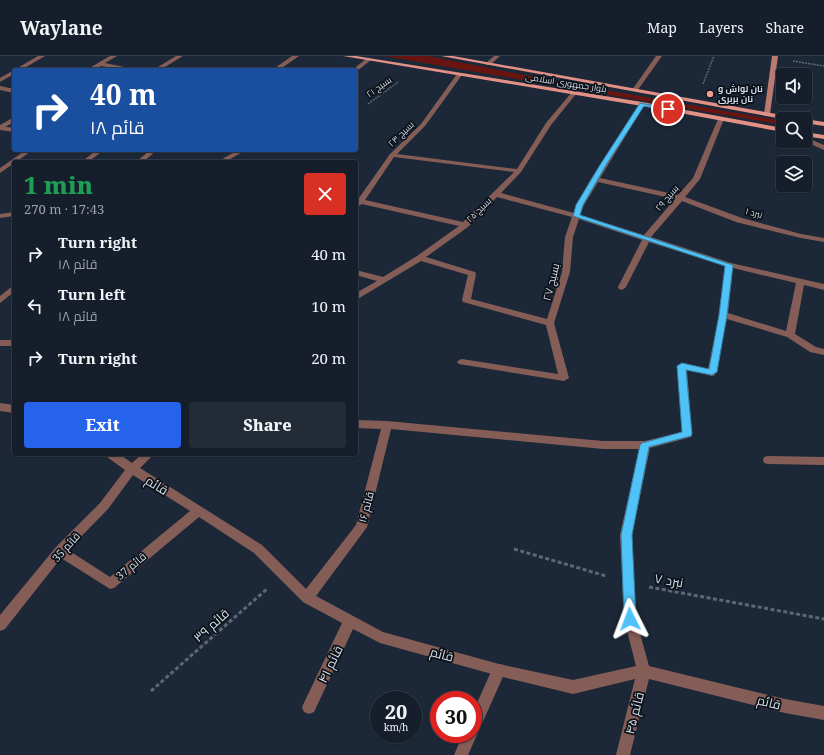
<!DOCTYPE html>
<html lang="en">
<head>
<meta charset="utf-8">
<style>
	body { margin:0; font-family:"Noto Serif",Cairo,serif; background:#222b36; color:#f1f3f6; height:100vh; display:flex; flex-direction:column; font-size:15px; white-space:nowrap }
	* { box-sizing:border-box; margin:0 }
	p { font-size:13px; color:#9da2a8 }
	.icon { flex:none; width:22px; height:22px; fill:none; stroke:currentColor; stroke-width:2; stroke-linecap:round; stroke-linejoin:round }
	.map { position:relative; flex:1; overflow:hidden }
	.panel { position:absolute; left:12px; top:104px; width:346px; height:296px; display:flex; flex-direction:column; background:#151e2a; border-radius:4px; box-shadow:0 1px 3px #0004,0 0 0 1px #343c47 }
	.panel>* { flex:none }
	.hud { position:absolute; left:12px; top:12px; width:346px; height:84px; border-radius:4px; box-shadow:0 1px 3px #0004,0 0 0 1px #343c47; background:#1a4fa0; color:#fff; overflow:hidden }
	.controls { position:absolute; left:776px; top:12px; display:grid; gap:8px }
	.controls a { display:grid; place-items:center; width:36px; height:36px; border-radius:4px; background:#151e2a; box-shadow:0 1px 3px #0004,0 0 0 1px #343c47; font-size:20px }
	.speed { position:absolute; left:370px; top:635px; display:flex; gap:8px; font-size:20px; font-weight:700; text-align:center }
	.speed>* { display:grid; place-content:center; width:52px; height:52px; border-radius:50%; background:#151e2a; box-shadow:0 1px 3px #0004,0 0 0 1px #343c47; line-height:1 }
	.speed small { font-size:10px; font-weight:400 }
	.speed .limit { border:6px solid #d22; background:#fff; color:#111 }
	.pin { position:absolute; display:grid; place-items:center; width:34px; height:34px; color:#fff; margin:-17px; border:2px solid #fff; border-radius:50%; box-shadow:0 1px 4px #0007 }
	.me { position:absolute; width:44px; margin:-22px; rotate:357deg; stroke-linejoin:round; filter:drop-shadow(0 0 3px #0008) }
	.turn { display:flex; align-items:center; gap:14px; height:84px; padding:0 12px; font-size:18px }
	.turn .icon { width:52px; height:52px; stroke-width:2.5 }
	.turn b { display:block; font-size:28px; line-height:34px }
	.round { display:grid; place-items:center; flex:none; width:42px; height:42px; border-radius:4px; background:#222b36 }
	.overview { display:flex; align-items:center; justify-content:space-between; height:68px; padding:0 12px }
	h1 { font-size:24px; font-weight:800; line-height:30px; color:#1e9e55 }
	.primary-button { display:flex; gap:8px; margin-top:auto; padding:8px 12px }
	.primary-button a { flex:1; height:46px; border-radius:4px; background:#2563eb; color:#fff; font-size:16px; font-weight:800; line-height:46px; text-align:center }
	.primary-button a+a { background:#222b36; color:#f1f3f6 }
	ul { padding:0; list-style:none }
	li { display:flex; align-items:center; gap:12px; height:52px; padding:0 12px }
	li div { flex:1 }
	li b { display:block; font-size:15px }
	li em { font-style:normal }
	header { display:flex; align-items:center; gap:24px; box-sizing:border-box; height:56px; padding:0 20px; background:#151e2a; border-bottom:1px solid #343c47 }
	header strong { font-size:19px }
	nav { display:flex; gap:22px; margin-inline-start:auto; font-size:14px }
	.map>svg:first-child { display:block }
	.green { fill:#681511 }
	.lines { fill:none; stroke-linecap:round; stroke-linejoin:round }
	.path-far1 { stroke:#5d6775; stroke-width:1.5; stroke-dasharray:2 1; stroke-linecap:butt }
	.path { stroke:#5d6775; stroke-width:3; stroke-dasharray:4 2.5; stroke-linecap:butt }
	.lane { fill:#855d57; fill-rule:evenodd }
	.street { fill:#855d57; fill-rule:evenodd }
	.secondary { fill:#ba7a72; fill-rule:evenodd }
	.primary { fill:#e39186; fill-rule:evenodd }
	.route { fill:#4fc3f7; stroke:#337fa1 }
	.poi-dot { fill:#f59c91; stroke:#0b1118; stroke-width:1.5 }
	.labels { text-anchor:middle; stroke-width:3.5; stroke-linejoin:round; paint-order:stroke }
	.far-street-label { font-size:9px; fill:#d5dde8; stroke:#0b1118 }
	.far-poi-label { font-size:9px; font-weight:bold; fill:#d5dde8; stroke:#0b1118; text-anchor:start }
	.street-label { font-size:11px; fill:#d5dde8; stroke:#0b1118 }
	.near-street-label { font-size:13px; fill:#d5dde8; stroke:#0b1118 }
</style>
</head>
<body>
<header>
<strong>Waylane</strong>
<nav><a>Map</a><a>Layers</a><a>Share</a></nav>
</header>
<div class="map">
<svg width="824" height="699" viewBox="0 0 824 699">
	<rect width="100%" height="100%" fill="#1c2838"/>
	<path class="green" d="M384 0H429L554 25 783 65V69Z"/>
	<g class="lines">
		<path class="path-far1" d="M793 5 824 10
			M703 28 714 0
			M368 48 398 26"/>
		<path class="path" d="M514 493 606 520
			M649 531 824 563
			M151 635 268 532"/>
		<path class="lane" d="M0 70 14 72V76L0 74Z
			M150 94H157L143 106H136Z
			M0 284H14V290H0Z
			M499 608 504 609 506 614 468 699H454L463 678H473V656L494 609Z"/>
		<path class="street" d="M38 0H45L21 14H14Z
			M110 0H117L105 7 139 14H126L101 10 93 14H86Z
			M176 0H183L160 14H153Z
			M292 0H299L279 14H272Z
			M494 0H500L490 9H486V7Z
			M656 0H662L637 35H633L632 34Z
			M366 3 371 4 357 15 352 14Z
			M14 14V18L0 26V22Z
			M457 18 462 19 425 70 397 98 517 113 546 67 572 36H576V38L551 69 521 116 501 137 574 157 576 149 591 123 640 47 645 48 600 122 678 139 693 122 718 63 721 61 724 63 700 123 685 141 742 162 801 178 824 182V186L801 182 736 166 682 145 651 181 731 207 824 228V234L804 229 795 278 816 291 824 293V299L810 296 787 281 727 263 715 319 712 320 687 314 692 378 691 381 650 392 632 479 636 563 649 610 785 643 824 650V664L785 657 649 623 630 699H616L635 623 573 638 499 620 380 587 353 573 314 656 309 658 304 656 302 651 342 567 303 546 254 497 199 461 114 532 110 533 61 502 5 573 0 575V559L56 491 100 447 125 414 107 401 106 398H119L132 407 142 398H154L140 412 262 489 306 533 356 469 381 373 356 372V364L387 365 603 385H645L682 376 677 310 682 307 708 313 719 259 725 210 649 186 626 231 622 234 619 233 618 231 642 184 579 163 573 181 570 216 554 267 569 322 564 325 459 308 457 306 459 304 462 303 558 318 546 269 463 246 462 244 468 219 421 205 356 244V237L377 225 356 219V214L383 221 417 200 459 170 362 148 356 152V142H359L390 98 421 68ZM394 101 514 116 463 166 365 144ZM598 126 675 143 644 179 580 159 584 149ZM497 141 572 161 565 181 562 216 547 263 471 243 476 218 475 216 426 201 468 171ZM733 212 796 227 786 275 728 257ZM391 373 603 393H639L620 479 624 563 636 610 573 624 499 608 383 576 316 540 367 471ZM133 419 190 455 110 521 68 494 108 453Z
			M0 30 14 33V37L0 34Z
			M14 61V66L0 74V69Z
			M805 81 824 89V94L804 85Z
			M26 94H33L0 117V112Z
			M97 94H104L88 106H81Z
			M238 94H246L225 106H217Z
			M14 156V160L0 162V158Z
			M14 229V236L0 247V240Z
			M0 347 14 349V357L0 355Z
			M768 400 824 401V409L768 408 764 407 763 404 764 401Z"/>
		<path class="secondary" d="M772 0H778L770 58 767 60 764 58Z"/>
		<path class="primary" d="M343 0H356L642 46 783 72V76L642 50Z
			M441 0H453L793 61 796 63H783Z
			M805 63 824 66V70L805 67Z
			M805 76 824 79V83L805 80Z"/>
	</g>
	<path class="route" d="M640 47 671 53 668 55 644 50 606 109 583 149 580 159 733 209 727 259 717 316 712 319 686 314 692 378 691 380 649 391 632 479 636 563 634 567 630 568 626 567 624 563 621 479 640 389 642 387 682 376 677 310 682 307 709 313 719 259 725 210 573 160 576 149 600 109Z"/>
	<circle class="poi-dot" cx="710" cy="38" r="4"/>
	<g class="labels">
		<g class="far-street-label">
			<text transform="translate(566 27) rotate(9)" y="3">بلوار جمهوری اسلامی</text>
			<text transform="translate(379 31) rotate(-36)" y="3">بسیج ۲۱</text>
			<text transform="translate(401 78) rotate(-44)" y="3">بسیج ۲۳</text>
			<text transform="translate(667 142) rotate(-50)" y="3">بسیج ۲۹</text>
			<text transform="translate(479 154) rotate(-45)" y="3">بسیج ۲۵</text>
			<text transform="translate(754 157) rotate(15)" y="3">نبرد ۱</text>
		</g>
		<g class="far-poi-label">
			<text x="718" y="36">نان لواش و<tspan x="718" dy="10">نان بربری</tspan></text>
		</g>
		<g class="street-label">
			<text transform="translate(551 226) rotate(-76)" y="4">بسیج ۲۷</text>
			<text transform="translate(366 451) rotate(-75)" y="4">قائم ۱۶</text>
			<text transform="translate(66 491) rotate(-48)" y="4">قائم 35</text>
			<text transform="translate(131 510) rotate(-40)" y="4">قائم 37</text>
		</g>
		<g class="near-street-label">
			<text transform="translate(157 429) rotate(32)" y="5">قائم</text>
			<text transform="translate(669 524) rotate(10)" y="5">نبرد ۷</text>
			<text transform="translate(211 569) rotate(-42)" y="5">قائم ۳۹</text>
			<text transform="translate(442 598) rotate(15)" y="5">قائم</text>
			<text transform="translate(330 608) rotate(-64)" y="5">قائم ۴۱</text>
			<text transform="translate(769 646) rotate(14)" y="5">قائم</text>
			<text transform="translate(634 657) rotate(-76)" y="5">قائم ۴۵</text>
		</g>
	</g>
</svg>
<div class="controls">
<a><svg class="icon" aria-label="sound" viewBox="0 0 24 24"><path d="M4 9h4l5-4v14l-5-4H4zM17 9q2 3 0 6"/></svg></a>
<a><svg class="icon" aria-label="search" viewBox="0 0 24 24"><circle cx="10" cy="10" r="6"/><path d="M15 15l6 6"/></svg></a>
<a><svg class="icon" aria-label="layers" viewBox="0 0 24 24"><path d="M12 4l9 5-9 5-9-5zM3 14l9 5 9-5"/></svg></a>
</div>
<div class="speed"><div>20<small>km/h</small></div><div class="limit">30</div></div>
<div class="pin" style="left:668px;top:53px;background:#d93025"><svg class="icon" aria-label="arrive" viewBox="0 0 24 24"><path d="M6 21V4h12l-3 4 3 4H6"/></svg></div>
<svg class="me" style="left:630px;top:563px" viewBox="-20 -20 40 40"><path d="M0-17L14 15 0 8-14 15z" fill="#4fc3f7" stroke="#fff" stroke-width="4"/></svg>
<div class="hud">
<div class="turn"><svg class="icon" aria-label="right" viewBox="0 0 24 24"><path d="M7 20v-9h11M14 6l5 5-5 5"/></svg><div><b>40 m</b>قائم ۱۸</div></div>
</div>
<section class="panel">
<div class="overview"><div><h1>1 min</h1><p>270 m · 17:43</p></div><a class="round" style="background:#d93025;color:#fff"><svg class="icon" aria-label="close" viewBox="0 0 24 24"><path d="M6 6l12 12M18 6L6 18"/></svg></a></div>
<ul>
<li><svg class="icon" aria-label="right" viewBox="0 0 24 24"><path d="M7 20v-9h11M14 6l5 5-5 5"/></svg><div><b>Turn right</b><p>قائم ۱۸</p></div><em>40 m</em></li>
<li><svg class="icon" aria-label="left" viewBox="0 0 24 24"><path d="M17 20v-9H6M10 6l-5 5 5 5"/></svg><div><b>Turn left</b><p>قائم ۱۸</p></div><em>10 m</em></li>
<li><svg class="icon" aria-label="right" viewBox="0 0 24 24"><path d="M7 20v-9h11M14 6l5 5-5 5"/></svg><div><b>Turn right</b></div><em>20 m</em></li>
</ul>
<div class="primary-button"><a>Exit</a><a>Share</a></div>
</section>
</div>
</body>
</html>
